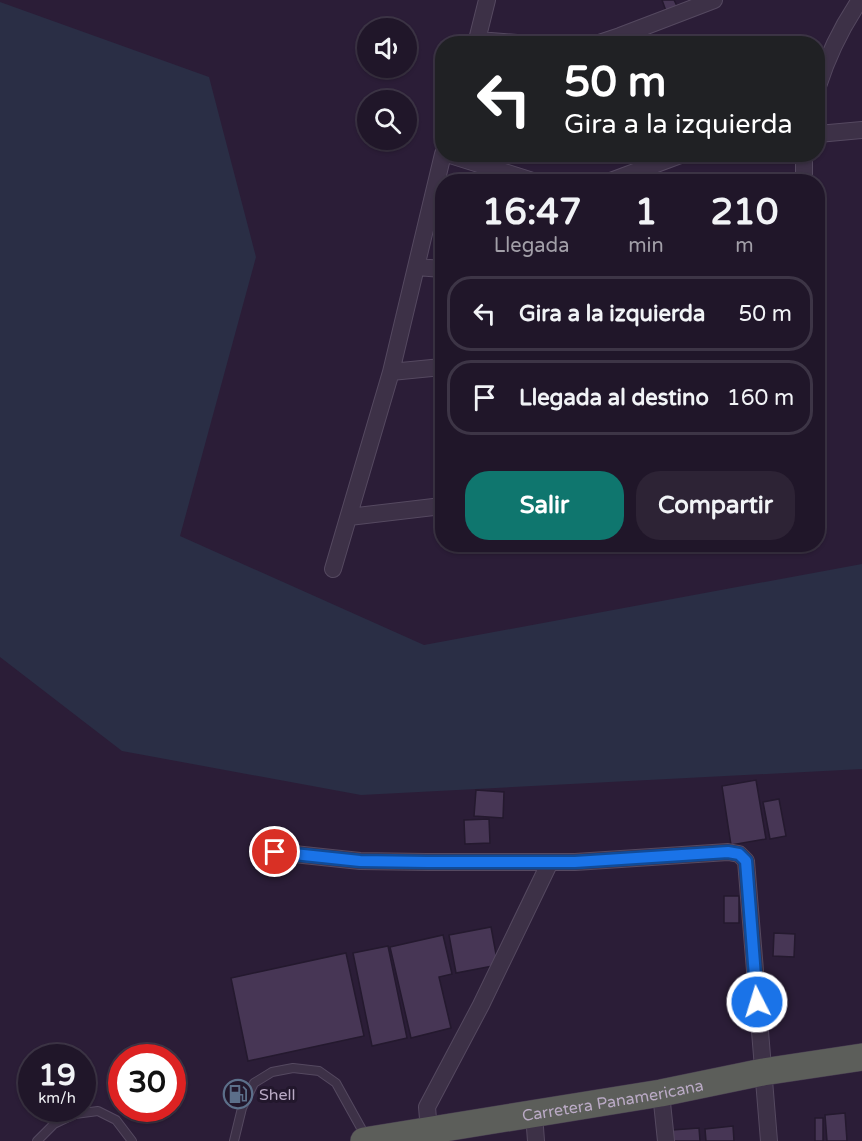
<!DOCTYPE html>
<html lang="es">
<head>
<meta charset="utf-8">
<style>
	body { margin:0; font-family:"Varela Round",sans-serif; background:#2d2335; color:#f1f3f6; height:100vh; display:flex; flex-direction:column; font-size:22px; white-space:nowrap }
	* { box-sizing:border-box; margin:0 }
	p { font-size:20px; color:#a29fa8 }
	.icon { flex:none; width:33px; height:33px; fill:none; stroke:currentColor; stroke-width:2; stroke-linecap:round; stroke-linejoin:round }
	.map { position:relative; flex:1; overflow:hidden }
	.panel { position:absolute; left:435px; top:174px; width:390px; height:378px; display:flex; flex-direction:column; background:#201629; border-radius:24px; box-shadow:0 2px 4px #0004,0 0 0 2px #3d3546 }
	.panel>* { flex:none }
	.banner { position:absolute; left:435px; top:36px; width:390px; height:126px; border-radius:24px; box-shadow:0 2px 4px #0004,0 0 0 2px #3d3546; background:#202124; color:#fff; overflow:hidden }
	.controls { position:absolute; left:357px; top:18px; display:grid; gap:12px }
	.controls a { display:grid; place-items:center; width:60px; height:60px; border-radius:50%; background:#201629; box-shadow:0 2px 4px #0004,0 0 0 2px #3d3546; font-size:30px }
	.speed { position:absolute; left:18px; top:1044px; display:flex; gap:12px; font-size:30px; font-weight:700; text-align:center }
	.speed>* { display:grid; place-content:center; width:78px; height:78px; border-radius:50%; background:#201629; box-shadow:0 2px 4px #0004,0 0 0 2px #3d3546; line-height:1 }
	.speed small { font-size:15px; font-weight:400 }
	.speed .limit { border:9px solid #d22; background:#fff; color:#111 }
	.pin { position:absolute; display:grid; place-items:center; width:51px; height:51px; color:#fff; margin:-26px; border:3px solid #fff; border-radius:50%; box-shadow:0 2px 6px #0007 }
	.me { position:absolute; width:66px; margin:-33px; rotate:355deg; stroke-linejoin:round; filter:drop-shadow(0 0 4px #0008) }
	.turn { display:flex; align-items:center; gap:21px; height:126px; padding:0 30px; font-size:27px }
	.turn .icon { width:78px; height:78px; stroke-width:2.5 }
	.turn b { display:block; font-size:42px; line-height:51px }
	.eta { display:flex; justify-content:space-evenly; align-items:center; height:102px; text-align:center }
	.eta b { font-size:36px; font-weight:800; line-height:42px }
	.button { display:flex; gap:12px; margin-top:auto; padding:12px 30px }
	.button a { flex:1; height:69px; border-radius:24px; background:#0f766e; color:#fff; font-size:24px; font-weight:800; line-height:69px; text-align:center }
	.button a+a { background:#2d2335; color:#f1f3f6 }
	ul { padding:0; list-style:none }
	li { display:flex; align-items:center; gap:18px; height:75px; margin:0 12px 9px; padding:0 18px; border:3px solid #3d3546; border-radius:24px }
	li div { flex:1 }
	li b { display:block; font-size:22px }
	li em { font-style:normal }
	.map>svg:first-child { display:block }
	.green { fill:#2a2e45 }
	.building { fill:#473655; stroke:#24192e; stroke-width:1.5 }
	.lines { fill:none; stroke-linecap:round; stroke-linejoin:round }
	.service-casing { stroke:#554960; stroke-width:10 }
	.minor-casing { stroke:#554960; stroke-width:18 }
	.trunk-casing { stroke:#45394f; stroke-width:28 }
	.service { stroke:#3d3147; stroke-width:8 }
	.minor { stroke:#3d3147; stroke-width:16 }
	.trunk { stroke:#5c5e5a; stroke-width:27 }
	.route-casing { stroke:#114b97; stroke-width:15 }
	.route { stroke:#1a73e8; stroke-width:10 }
	.labels { text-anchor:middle; stroke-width:6; stroke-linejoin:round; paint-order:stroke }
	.poi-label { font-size:16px; fill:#baaac5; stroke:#22172c; text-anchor:start }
	.street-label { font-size:16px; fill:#baaac5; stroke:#22172c }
</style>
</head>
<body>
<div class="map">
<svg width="862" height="1141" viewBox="0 0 862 1141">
	<rect width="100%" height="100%" fill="#2b1d37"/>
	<path class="green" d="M0 2 209 77 256 257 180 536 424 645 862 564V769L361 795 122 751 0 657Z"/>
	<path class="building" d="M662 0H674L677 6 666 11Z
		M756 780 766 839 731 845 722 786Z
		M476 790 504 792 503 818 474 816Z
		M779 799 786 836 770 839 763 802Z
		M489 819 490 843 465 844 464 820Z
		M724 896H739V923H724Z
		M491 927 498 965 456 973 449 935Z
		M774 933 795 934 794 957 773 956Z
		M443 935 452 974 439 977 451 1028 411 1038 390 947Z
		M388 946 407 1038 372 1046 353 953Z
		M346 953 364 1036 248 1061 231 978Z
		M845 1113 847 1141H827L825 1115Z
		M815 1118H823V1141H815Z
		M733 1126 734 1141H706L705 1129Z
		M699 1128 700 1141H673L672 1130Z"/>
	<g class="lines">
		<g class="service-casing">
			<path id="service" d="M37 1141 54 1124 75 1114 98 1111 116 1120 132 1141
				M234 1141 242 1108 254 1083 272 1072 293 1068 319 1071 336 1083 366 1137"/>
		</g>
		<g class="minor-casing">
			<path id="minor" d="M478 40 530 44
				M476 44 487 0
				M589 44 599 43 620 36 714 0
				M818 86C828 55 841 28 860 0
				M818 134 862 130
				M447 154 536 182
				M608 182 683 154
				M804 182V154
				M417 267 442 269
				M391 372 442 367
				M349 517 442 506
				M333 569 391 372 443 154
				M275 852 360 861 427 862H575L728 852 739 854 746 861 769 1141
				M661 1093 666 1141
				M534 1114 536 1141
				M429 1131 427 1107 481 1005 550 862"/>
		</g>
		<g class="trunk-casing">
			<g id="trunk">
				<path id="s1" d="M364 1141 661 1093 763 1072 862 1057"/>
			</g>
		</g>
		<use href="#service" class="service"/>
		<use href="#minor" class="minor"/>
		<use href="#trunk" class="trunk"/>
	</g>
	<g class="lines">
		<g class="route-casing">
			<path id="route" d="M275 852 360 861 427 862H575L728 852 739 854 746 861 757 1002"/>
		</g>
		<use href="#route" class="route"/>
	</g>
	<defs>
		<g id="fuel-ring" transform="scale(1.5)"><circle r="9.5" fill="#22172c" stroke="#5c6f8a" stroke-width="1.5"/><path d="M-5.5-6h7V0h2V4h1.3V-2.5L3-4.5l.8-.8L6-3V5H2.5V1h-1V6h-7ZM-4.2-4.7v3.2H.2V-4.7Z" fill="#5c6f8a"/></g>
	</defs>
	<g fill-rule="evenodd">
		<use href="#fuel-ring" x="238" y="1094"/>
	</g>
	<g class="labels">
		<g class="poi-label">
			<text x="259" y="1100">Shell</text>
		</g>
		<g class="street-label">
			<text dy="6" stroke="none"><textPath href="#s1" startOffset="252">Carretera Panamericana</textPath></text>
		</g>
	</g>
</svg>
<div class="controls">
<a><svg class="icon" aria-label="sound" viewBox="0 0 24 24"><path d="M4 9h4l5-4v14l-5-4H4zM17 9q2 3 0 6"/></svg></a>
<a><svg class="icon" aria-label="search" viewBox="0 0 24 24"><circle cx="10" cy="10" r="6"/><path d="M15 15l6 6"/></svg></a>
</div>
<div class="speed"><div>19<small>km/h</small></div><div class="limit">30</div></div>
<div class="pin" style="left:275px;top:852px;background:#d93025"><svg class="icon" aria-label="arrive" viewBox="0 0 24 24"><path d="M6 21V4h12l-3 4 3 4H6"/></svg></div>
<svg class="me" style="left:757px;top:1002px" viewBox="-20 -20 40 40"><circle r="17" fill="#1a73e8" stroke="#fff" stroke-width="3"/><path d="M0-11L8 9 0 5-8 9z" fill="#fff"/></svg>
<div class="banner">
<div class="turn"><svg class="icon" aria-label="left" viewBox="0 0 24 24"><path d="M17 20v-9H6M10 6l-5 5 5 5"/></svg><div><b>50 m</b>Gira a la izquierda</div></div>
</div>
<section class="panel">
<div class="eta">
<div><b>16:47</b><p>Llegada</p></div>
<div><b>1</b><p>min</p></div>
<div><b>210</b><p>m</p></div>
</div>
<ul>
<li><svg class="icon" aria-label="left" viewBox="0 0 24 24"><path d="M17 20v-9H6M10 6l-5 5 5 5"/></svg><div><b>Gira a la izquierda</b></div><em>50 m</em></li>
<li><svg class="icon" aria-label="arrive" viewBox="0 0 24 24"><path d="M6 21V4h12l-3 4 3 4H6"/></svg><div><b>Llegada al destino</b></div><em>160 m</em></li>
</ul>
<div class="button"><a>Salir</a><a>Compartir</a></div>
</section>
</div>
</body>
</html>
